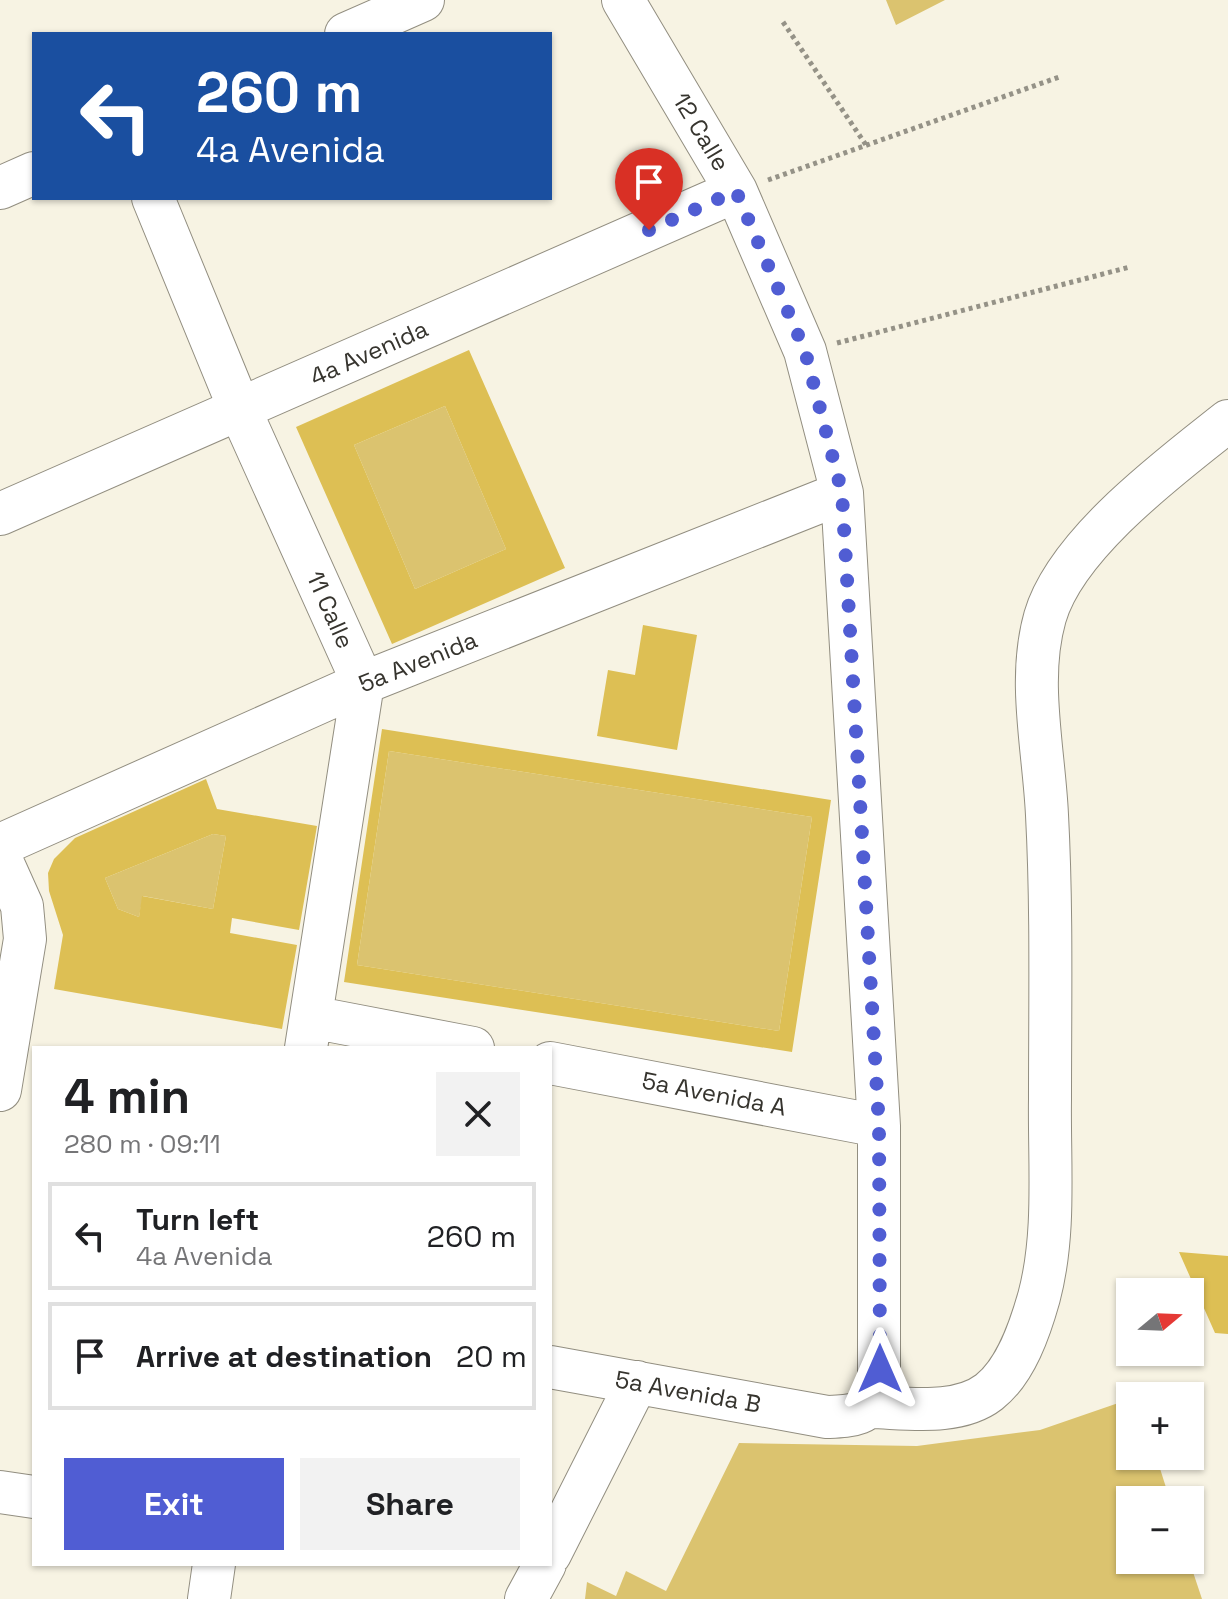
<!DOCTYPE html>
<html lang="en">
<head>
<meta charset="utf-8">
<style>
	body { margin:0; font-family:"Space Grotesk",sans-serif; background:#f2f2f2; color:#202124; height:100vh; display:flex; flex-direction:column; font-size:30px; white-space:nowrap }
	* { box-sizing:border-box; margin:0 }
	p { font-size:26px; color:#757577 }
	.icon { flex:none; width:44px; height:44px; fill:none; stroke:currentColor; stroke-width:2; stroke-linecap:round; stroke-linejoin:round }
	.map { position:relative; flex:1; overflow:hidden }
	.drawer { position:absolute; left:32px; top:1046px; width:520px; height:520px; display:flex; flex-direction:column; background:#fff; border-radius:0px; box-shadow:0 2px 6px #0004 }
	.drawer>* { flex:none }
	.hud { position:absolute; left:32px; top:32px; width:520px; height:168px; border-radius:0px; box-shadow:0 2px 6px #0004; background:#1a4fa0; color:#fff; overflow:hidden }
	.needle { width:52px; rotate:71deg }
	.buttons { position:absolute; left:1116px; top:1278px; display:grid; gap:16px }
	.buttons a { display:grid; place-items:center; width:88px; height:88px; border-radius:0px; background:#fff; box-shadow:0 2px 6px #0004; font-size:40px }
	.pin { position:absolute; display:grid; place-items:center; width:68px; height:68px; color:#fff; margin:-82px -34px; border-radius:50% 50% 50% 0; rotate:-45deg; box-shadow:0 0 8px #0007 }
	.pin .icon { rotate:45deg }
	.me { position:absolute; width:88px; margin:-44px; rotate:0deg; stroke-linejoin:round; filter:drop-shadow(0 0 6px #0008) }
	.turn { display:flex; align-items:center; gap:28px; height:168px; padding:0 32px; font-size:36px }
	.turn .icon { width:104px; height:104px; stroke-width:2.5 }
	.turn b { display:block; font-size:56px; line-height:68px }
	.round { display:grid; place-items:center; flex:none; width:84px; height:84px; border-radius:0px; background:#f2f2f2 }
	.head { display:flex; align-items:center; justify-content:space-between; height:136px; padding:0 32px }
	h1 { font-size:48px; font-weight:700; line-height:60px }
	.primary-button { display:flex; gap:16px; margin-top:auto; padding:16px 32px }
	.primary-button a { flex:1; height:92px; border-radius:0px; background:#505dd3; color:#fff; font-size:32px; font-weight:700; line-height:92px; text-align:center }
	.primary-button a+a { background:#f2f2f2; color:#202124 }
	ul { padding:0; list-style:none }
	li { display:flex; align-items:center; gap:24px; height:108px; margin:0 16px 12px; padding:0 16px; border:4px solid #e0e0e0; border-radius:0px }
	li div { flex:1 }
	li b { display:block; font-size:30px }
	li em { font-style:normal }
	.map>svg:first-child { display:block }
	.green { fill:#dbc36f }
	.building { fill:#ddbf54; fill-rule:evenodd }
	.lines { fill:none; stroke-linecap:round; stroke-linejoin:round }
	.minor-casing { stroke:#928e80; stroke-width:44 }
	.path { stroke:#959287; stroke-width:5; stroke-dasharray:4 4; stroke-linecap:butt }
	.minor { stroke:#fff; stroke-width:42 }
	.route { stroke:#505dd3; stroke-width:14; stroke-dasharray:0 25.2 }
	.labels { text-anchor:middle; stroke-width:7; stroke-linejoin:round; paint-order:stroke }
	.street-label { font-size:24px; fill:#36342e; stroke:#fff }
</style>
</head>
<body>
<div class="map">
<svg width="1228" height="1599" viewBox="0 0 1228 1599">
	<rect width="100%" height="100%" fill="#f7f3e3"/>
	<path class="green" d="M886 0H945L896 25Z
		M445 406 506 549 415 589 354 445Z
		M389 751 812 817 779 1031 357 965Z
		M213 834 226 836 213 909 143 896 139 917 118 909 105 878Z
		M1130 1399V1456H1156L1170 1500H1130V1560H1189L1202 1599H585L587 1582 616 1596 626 1571 666 1591 739 1443 917 1446 1040 1430Z"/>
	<path class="building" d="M469 350 565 568 392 644 296 427ZM445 406 506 549 415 589 354 445Z
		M643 625 697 635 677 750 597 736 608 670 635 675Z
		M382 729 831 800 792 1052 344 982ZM389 751 812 817 779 1031 357 965Z
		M206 779 217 809 317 826 299 930 232 918 230 933 297 945 282 1029 54 989 63 935 49 891 48 873 54 859 75 838ZM213 834 226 836 213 909 142 896 139 917 118 909 105 878Z
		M1179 1252 1228 1256V1334L1215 1333Z"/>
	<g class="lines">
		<g class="minor-casing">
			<path id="minor" d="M346 34 423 0
				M0 188 34 173
				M153 198 240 410 363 683 306 1048
				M0 514 736 191
				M0 845 363 683 842 493
				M0 857 22 906 25 939 0 1090
				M311 1017 473 1048
				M550 1063 879 1126
				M550 1367 827 1417C851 1416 869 1416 879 1391V1126L842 493 805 351 736 191 623 0
				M871 1407C908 1408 958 1416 989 1392 1016 1371 1030 1329 1039 1297 1056 1233 1049 1164 1050 1099 1050 1004 1052 909 1047 815 1044 750 1027 680 1045 617 1066 544 1170 467 1228 421
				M0 1492 34 1497
				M550 1554 637 1382
				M209 1599 214 1564
				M526 1599 545 1564"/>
		</g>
		<path class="path" d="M783 22 866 145
			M768 180 1062 76
			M837 343 1130 267"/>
		<use href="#minor" class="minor"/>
	</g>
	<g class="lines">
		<path class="route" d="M649 230 736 191 805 351 842 493 879 1126 880 1369"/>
	</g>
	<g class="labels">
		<g class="street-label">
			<text transform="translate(701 132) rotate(59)" y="8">12 Calle</text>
			<text transform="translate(369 353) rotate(-24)" y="8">4a Avenida</text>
			<text transform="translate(330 610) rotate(66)" y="8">11 Calle</text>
			<text transform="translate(418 662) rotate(-22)" y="8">5a Avenida</text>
			<text transform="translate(714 1094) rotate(11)" y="8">5a Avenida A</text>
			<text transform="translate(688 1392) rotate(10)" y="8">5a Avenida B</text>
		</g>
	</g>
</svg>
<div class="buttons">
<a><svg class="needle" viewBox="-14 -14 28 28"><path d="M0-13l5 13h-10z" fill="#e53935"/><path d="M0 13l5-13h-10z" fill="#757577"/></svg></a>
<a>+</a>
<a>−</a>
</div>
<div class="pin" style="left:649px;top:230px;background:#d93025"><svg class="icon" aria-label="arrive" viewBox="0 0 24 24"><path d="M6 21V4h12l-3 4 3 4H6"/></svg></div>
<svg class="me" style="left:880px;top:1369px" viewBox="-20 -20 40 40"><path d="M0-17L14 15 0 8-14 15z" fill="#505dd3" stroke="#fff" stroke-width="4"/></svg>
<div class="hud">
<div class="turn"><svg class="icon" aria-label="left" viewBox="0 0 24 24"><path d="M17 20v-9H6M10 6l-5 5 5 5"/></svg><div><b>260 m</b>4a Avenida</div></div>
</div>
<section class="drawer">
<div class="head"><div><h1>4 min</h1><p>280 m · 09:11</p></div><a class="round"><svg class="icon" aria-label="close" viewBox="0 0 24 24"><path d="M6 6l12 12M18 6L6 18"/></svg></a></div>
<ul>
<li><svg class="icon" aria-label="left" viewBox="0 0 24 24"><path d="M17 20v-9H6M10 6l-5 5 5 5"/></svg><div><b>Turn left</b><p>4a Avenida</p></div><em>260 m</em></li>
<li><svg class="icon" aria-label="arrive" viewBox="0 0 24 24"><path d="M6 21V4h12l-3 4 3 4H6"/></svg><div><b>Arrive at destination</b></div><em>20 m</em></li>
</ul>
<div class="primary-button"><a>Exit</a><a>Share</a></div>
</section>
</div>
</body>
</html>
